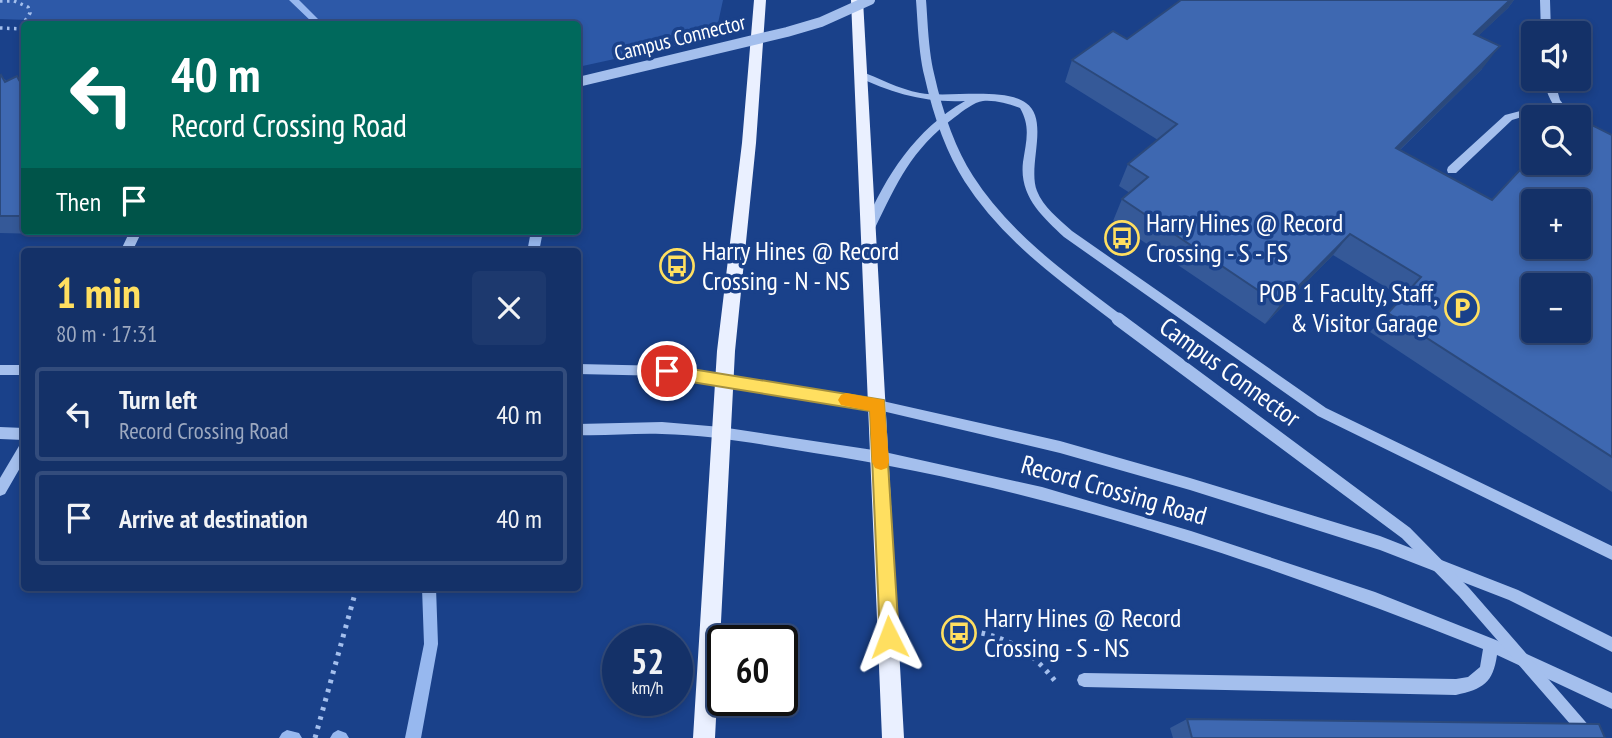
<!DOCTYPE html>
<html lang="en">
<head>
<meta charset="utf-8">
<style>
	body { margin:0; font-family:"PT Sans Narrow",sans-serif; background:#1d396e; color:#f1f3f6; height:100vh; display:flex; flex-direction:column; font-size:26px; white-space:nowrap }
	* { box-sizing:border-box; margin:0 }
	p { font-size:23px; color:#9da9c0 }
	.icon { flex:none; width:38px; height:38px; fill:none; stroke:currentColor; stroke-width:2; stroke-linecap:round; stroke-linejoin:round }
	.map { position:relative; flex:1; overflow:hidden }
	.sheet { position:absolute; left:21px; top:248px; width:560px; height:343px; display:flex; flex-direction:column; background:#143168; border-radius:7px; box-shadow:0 4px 10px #0003,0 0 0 2px #334c7c }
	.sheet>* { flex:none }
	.top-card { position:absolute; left:21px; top:21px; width:560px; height:214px; border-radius:7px; box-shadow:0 4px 10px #0003,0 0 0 2px #334c7c; background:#00695c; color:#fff; overflow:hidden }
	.fabs { position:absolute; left:1521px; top:21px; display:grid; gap:14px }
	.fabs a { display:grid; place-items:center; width:70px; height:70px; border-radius:7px; background:#143168; box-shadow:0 4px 10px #0003,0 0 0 2px #334c7c; font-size:35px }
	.speed { position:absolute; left:602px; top:625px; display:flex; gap:14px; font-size:35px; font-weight:700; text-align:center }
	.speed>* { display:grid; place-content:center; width:91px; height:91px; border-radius:50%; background:#143168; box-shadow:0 4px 10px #0003,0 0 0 2px #334c7c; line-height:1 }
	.speed small { font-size:18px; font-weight:400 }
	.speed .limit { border:4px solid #111; border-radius:10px; background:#fff; color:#111 }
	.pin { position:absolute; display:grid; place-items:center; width:60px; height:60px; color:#fff; margin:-30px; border:4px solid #fff; border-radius:50%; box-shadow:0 2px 7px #0007 }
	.me { position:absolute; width:77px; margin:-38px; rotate:357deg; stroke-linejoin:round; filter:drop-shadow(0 0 5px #0008) }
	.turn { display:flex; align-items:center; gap:24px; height:147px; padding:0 35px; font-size:32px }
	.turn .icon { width:91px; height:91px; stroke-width:2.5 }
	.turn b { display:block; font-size:49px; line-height:60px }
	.then { display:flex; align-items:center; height:66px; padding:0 35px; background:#0003; gap:14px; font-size:26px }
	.round { display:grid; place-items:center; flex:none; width:74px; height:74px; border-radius:7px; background:#1d396e }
	.overview { display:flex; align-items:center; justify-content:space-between; height:119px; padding:0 35px }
	h1 { font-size:42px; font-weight:700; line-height:52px; color:#ffdf60 }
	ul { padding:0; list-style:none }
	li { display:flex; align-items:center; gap:21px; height:94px; margin:0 14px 10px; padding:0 21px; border:4px solid #334c7c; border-radius:7px }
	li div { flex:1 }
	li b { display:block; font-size:26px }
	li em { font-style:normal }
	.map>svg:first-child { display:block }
	.green { fill:#2d59a8 }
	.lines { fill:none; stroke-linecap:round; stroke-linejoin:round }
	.stream { fill:#97b8ef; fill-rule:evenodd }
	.path-far1 { stroke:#a4bfed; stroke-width:3.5; stroke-dasharray:2.5 4.5; stroke-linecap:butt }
	.path { stroke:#a4bfed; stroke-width:5; stroke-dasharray:3.5 6; stroke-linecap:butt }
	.minor { fill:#a4bfed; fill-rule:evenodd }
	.major { fill:#eaf0ff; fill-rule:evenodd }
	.minor-bridge-far1 { stroke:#a4bfed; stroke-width:10 }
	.minor-bridge { stroke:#a4bfed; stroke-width:13 }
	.wall { fill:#355998 }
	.shaded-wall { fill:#2b497c }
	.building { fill:#3e68b1; stroke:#2b497c; stroke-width:2; fill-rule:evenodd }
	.route { fill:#ffdf60; stroke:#a6913e; stroke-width:2 }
	.slow { fill:#f59e0b }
	.labels { text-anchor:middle; stroke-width:7; stroke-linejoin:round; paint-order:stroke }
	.far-street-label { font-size:21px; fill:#fff; stroke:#1a418a }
	.poi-label { font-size:26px; fill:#fff; stroke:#1a418a; text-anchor:start }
	.street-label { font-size:26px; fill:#fff; stroke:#1a418a }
</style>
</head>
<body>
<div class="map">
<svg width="1612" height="738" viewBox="0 0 1612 738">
	<rect width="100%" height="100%" fill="#1a418a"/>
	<path class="green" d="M0 0H723L715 37 578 67V24H70L59 21 0 19Z"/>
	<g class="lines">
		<path class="stream" d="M289 0H299L323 24H314Z
			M531 231H543L539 252H527Z
			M422 588H436L438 644 421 738H405L424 644Z
			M287 730 299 733 302 738H279L282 733Z
			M338 730 346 733 349 738H330L333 733Z"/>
		<path class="path-far1" d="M0 1H14L28 7 30 13 20 29
			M0 28 24 29"/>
		<path class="path" d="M944 627C996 633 1025 641 1058 685
			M315 738 356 590 354 588"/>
		<path class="minor" d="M1540 0H1550L1551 33H1541Z
			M859 71C880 78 898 89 920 93 948 98 1004 87 1026 103 1050 120 1027 166 1037 191 1043 207 1059 219 1072 231L1326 408 1612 546V560L1318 416 1064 237C1042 216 1019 196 1023 162 1026 142 1031 127 1020 108 1009 104 996 100 983 101 974 102 963 111 955 117 910 151 898 181 874 230H866L864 227C886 175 915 130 965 101 925 103 891 93 856 76V72Z
			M1544 79H1554L1560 100 1573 117H1562C1553 106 1546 94 1544 79Z
			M1528 109 1554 115 1555 117 1528 115 1512 120 1456 173H1448L1447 170 1448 167 1505 115Z
			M130 231H142L132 252H120Z
			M578 364 667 366 878 400 1060 441 1190 478 1380 536 1518 590 1612 637V652L1509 600 1380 550 1190 490 1060 453 878 410 667 376 578 374Z
			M0 365H24V375H0Z
			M662 422 721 427 880 451 1042 487 1191 531 1375 592 1496 640 1612 693V709L1497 655C1493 683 1483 689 1456 695L1084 687 1079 685 1077 680 1079 675 1084 673 1456 679 1468 677 1480 667 1483 649C1268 563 1044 488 814 453 764 445 713 435 662 434 634 433 606 436 578 435V424Z
			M0 427 24 428V440L0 439Z
			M24 444V461L5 494 0 496V478L19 446Z"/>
		<path class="major" d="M754 0H766L756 143 735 351 715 738H693L717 351 742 143Z
			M851 0H863L904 738H882Z"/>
		<path class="minor-bridge-far1" d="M921 0C923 24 923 51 929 74 937 110 949 148 969 179 1006 237 1066 280 1121 321
			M578 82 787 32 821 22 870 0"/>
		<path class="minor-bridge" d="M1118 319 1406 533 1464 592 1591 738"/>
	</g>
	<path class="wall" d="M1181 0H1514L1508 8 1478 36 1482 69 1400 150 1491 200 1612 135V492L1370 332 1402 297 1333 255 1265 324 1113 221 1122 199 1130 193 1119 186 1128 164 1158 140 1065 82 1072 60 1127 39Z
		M0 76 7 81 17 76 20 79 24 77V231H42L41 234 0 233Z
		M1187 719 1605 738H1173L1170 728Z"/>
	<path class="shaded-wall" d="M1510 0H1514L1508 8 1457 56 1474 34Z
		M1500 46 1482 69 1380 169 1396 148Z
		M1350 234 1333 255 1265 324 1280 305Z"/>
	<path class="building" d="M1181 0H1510L1474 34 1500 46 1396 148 1492 200 1533 156V163H1578V118L1612 135V457L1388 313 1421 277 1350 234 1280 305 1122 199 1148 177 1128 164 1177 124 1072 60 1113 31 1127 39ZM1533 201H1578V247H1533ZM1533 285H1578V331H1533Z
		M1 75 5 82 17 76 19 80 24 77V210L21 216H0V76Z
		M1187 719 1599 724 1605 738H1192Z"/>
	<path class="route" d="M667 365 884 400 899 637 896 644 889 646 882 644 880 637 870 411 667 378 662 376 659 371 662 367Z"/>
	<path class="slow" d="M846 393 884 400 889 462 887 468 881 470 875 468 872 462 870 411 841 405 838 400 841 395Z"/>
	<defs>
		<g id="bus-ring" transform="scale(1.75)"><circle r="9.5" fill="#1a418a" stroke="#ffdf60" stroke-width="1.5"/><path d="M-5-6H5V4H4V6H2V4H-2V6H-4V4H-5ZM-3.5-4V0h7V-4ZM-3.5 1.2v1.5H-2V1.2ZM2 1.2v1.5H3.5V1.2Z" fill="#ffdf60"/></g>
		<g id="parking-ring" transform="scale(1.75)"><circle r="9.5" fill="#1a418a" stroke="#ffdf60" stroke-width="1.5"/><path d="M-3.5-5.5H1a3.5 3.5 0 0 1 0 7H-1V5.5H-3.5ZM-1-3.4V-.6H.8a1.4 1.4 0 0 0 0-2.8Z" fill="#ffdf60"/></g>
	</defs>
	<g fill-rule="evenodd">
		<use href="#bus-ring" x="1122" y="238"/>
		<use href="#bus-ring" x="677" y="266"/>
		<use href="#parking-ring" x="1462" y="308"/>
		<use href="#bus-ring" x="959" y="633"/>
	</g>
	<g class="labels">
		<g class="far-street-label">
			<text transform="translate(680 38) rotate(-14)" y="7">Campus Connector</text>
		</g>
		<g class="poi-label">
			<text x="1146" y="232">Harry Hines @ Record<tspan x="1146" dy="30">Crossing - S - FS</tspan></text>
			<text x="702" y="260">Harry Hines @ Record<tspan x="702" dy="30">Crossing - N - NS</tspan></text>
			<text x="1438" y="302" text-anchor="end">POB 1 Faculty, Staff,<tspan x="1438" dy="30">&amp; Visitor Garage</tspan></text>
			<text x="984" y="627">Harry Hines @ Record<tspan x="984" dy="30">Crossing - S - NS</tspan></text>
		</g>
		<g class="street-label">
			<text transform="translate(1230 372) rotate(36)" y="9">Campus Connector</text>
			<text transform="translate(1114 490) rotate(16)" y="9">Record Crossing Road</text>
		</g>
	</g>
</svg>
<div class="fabs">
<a><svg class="icon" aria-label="sound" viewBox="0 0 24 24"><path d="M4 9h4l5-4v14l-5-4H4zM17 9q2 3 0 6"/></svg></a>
<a><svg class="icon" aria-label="search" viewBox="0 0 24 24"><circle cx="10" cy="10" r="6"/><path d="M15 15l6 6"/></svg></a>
<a>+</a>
<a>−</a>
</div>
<div class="speed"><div>52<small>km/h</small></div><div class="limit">60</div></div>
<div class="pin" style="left:667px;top:371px;background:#d93025"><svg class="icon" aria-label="arrive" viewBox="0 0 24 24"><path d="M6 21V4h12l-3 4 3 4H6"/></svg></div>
<svg class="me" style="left:889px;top:637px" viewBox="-20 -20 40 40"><path d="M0-17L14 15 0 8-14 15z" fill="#ffdf60" stroke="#fff" stroke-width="4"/></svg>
<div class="top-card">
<div class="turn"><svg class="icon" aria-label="left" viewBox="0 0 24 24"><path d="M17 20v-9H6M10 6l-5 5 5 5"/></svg><div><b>40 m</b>Record Crossing Road</div></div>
<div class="then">Then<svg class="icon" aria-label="arrive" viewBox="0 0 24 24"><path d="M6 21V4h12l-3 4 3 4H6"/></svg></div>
</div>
<section class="sheet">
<div class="overview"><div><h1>1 min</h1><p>80 m · 17:31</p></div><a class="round"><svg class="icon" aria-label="close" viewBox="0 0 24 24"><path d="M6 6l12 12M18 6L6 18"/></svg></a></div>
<ul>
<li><svg class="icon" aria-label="left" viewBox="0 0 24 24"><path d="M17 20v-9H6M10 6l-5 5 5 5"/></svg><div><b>Turn left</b><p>Record Crossing Road</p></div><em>40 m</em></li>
<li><svg class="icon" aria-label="arrive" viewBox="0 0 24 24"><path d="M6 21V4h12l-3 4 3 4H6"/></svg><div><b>Arrive at destination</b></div><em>40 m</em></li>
</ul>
</section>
</div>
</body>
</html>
